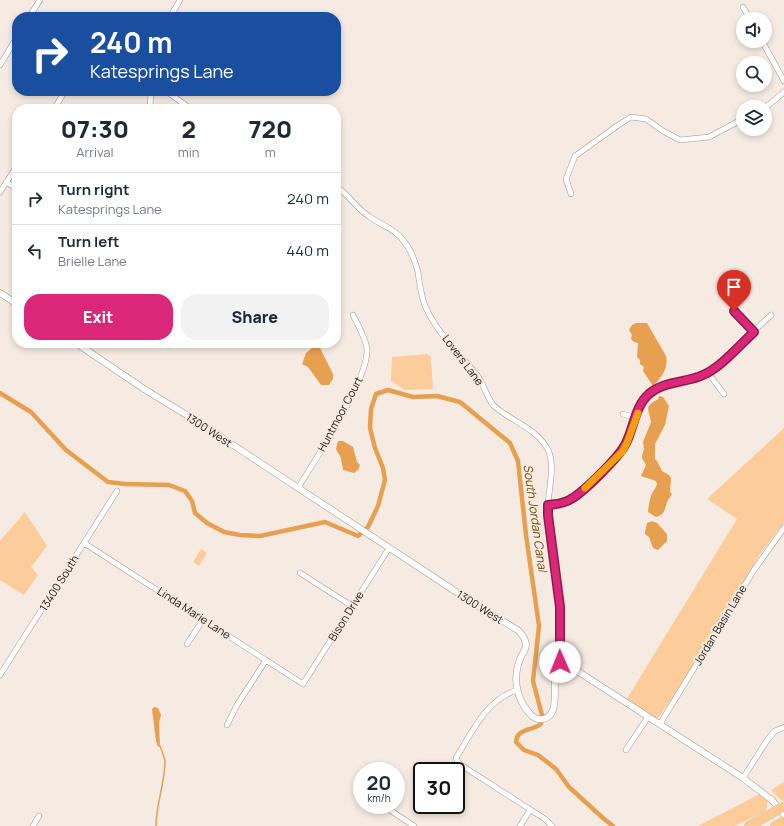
<!DOCTYPE html>
<html lang="en">
<head>
<meta charset="utf-8">
<style>
	body { margin:0; font-family:Manrope,sans-serif; background:#f2f2f3; color:#1f2937; height:100vh; display:flex; flex-direction:column; font-size:15px; white-space:nowrap }
	* { box-sizing:border-box; margin:0 }
	p { font-size:13px; color:#747a83 }
	.icon { flex:none; width:22px; height:22px; fill:none; stroke:currentColor; stroke-width:2; stroke-linecap:round; stroke-linejoin:round }
	.map { position:relative; flex:1; overflow:hidden }
	.sheet { position:absolute; left:12px; top:104px; width:329px; height:244px; display:flex; flex-direction:column; background:#fff; border-radius:16px; box-shadow:0 2px 6px #0003 }
	.sheet>* { flex:none }
	.banner { position:absolute; left:12px; top:12px; width:329px; height:84px; border-radius:16px; box-shadow:0 2px 6px #0003; background:#1a4fa0; color:#fff; overflow:hidden }
	.tools { position:absolute; left:736px; top:12px; display:grid; gap:8px }
	.tools a { display:grid; place-items:center; width:36px; height:36px; border-radius:50%; background:#fff; box-shadow:0 2px 6px #0003; font-size:20px }
	.speed { position:absolute; left:353px; top:762px; display:flex; gap:8px; font-size:20px; font-weight:700; text-align:center }
	.speed>* { display:grid; place-content:center; width:52px; height:52px; border-radius:50%; background:#fff; box-shadow:0 2px 6px #0003; line-height:1 }
	.speed small { font-size:10px; font-weight:400 }
	.speed .limit { border:2px solid #111; border-radius:6px; background:#fff; color:#111 }
	.pin { position:absolute; display:grid; place-items:center; width:34px; height:34px; color:#fff; margin:-41px -17px; border-radius:50% 50% 50% 0; rotate:-45deg; box-shadow:0 0 4px #0007 }
	.pin .icon { rotate:45deg }
	.me { position:absolute; width:44px; margin:-22px; rotate:359deg; stroke-linejoin:round; filter:drop-shadow(0 0 3px #0008) }
	.turn { display:flex; align-items:center; gap:14px; height:84px; padding:0 12px; font-size:18px }
	.turn .icon { width:52px; height:52px; stroke-width:2.5 }
	.turn b { display:block; font-size:28px; line-height:34px }
	.eta { display:flex; justify-content:space-evenly; align-items:center; height:68px; text-align:center }
	.eta b { font-size:24px; font-weight:800; line-height:28px }
	.action { display:flex; gap:8px; margin-top:auto; padding:8px 12px }
	.action a { flex:1; height:46px; border-radius:16px; background:#db2777; color:#fff; font-size:16px; font-weight:800; line-height:46px; text-align:center }
	.action a+a { background:#f2f2f3; color:#1f2937 }
	ul { padding:0; list-style:none }
	li { display:flex; align-items:center; gap:12px; height:52px; padding:0 12px; border-top:1px solid #e0e1e3 }
	li div { flex:1 }
	li b { display:block; font-size:15px }
	li em { font-style:normal }
	.map>svg:first-child { display:block }
	.green { fill:#fccd9b }
	.water { fill:#e6a050 }
	.lines { fill:none; stroke-linecap:round; stroke-linejoin:round }
	.stream { stroke:#e6a050; stroke-width:1.5 }
	.canal { stroke:#e6a050; stroke-width:4.5 }
	.minor-casing { stroke:#9f978e; stroke-width:6 }
	.tertiary-casing { stroke:#9f978e; stroke-width:7 }
	.motorway-casing { stroke:#cdcccc; stroke-width:10 }
	.minor { stroke:#fff; stroke-width:5 }
	.tertiary { stroke:#fff; stroke-width:6 }
	.motorway { stroke:#fdc992; stroke-width:9 }
	.motorway-bridge-casing { stroke:#cdcccc; stroke-width:10; stroke-linecap:butt }
	.motorway-bridge { stroke:#fdc992; stroke-width:9 }
	.route-casing { stroke:#8e194d; stroke-width:10 }
	.route { stroke:#db2777; stroke-width:7 }
	.slow { stroke:#f59e0b; stroke-width:7 }
	.labels { text-anchor:middle; stroke-width:4; stroke-linejoin:round; paint-order:stroke }
	.street-label { font-size:11px; fill:#1c1815; stroke:#f5ebe2 }
	.water-label { font-size:12px; font-style:italic; fill:#724503; stroke:#f5ebe2 }
</style>
</head>
<body>
<div class="map">
<svg width="784" height="826" viewBox="0 0 784 826">
	<rect width="100%" height="100%" fill="#f5ebe2"/>
	<path class="green" d="M427 354 431 357 433 389 405 390 391 381 392 357Z
		M784 428V523L760 554 681 686 659 717 656 718 627 699 628 697 737 519 707 499Z
		M25 512 47 546 31 567 38 575 24 595 0 580V541Z
		M201 549 207 553 199 566 193 562Z
		M784 782V800L782 801 771 790Z
		M760 794 768 800 766 811 735 826H698Z"/>
	<path class="water" d="M636 323H647L666 356C669 368 661 378 653 386L643 371 644 367 640 364V360L637 357 638 343 634 342 631 339 632 335 629 330 632 325Z
		M313 347 320 348 333 374V379L329 385H321L308 367 302 364 306 353Z
		M659 396 663 397 669 406 665 425 655 444V459L657 461 662 471 669 475 671 478 670 492 672 494C671 497 668 499 667 502 665 510 664 515 656 517L648 512C648 510 650 498 651 496 652 492 656 488 657 484L656 481 641 476 646 465 642 458V456L644 449 643 442 651 422C649 408 643 408 658 399Z
		M338 441H343L353 447 357 462 360 465 358 470 354 473 343 470 341 458 336 449Z
		M652 521 657 523 667 534V541L658 550 653 548 649 537 645 534V532L647 523Z
		M154 707 158 708 161 715 159 723 160 746 158 747 156 741 152 709Z"/>
	<g class="lines">
		<path class="stream" d="M156 826C156 804 165 783 165 761 164 756 162 751 160 746"/>
		<path class="canal" d="M0 393 31 412 66 450 108 482 125 484 169 485 185 491 192 501 195 513 207 523 224 532 240 535 260 536 325 522 358 536 368 527 378 506 385 480 383 468 375 448 370 428 371 409 376 394 388 390 413 397 437 396 460 402 510 443 518 461 526 535 539 626 533 681 542 715
			M541 724C532 731 517 728 516 742L524 750 538 755 556 769 569 787 603 818 613 826"/>
		<g class="minor-casing">
			<path id="minor" d="M743 7 750 19
				M29 17 40 0
				M170 17 180 0
				M762 41 784 81
				M0 65 17 37
				M166 91 191 109
				M765 107 770 104 784 92
				M54 109 65 91
				M150 109 151 91
				M6 182 17 189
				M336 186C349 195 357 209 370 217 380 225 394 228 402 239 410 248 415 260 418 272 420 285 421 299 427 310 438 334 461 355 477 375 484 384 486 396 493 405 510 421 535 427 547 448 557 465 547 492 548 511 549 543 558 575 561 608 562 627 557 646 561 665
				M0 192 17 166
				M571 194 566 179 575 156 617 126 631 117 646 119 663 131 680 140 709 137 743 119
				M734 311 754 332
				M708 373 724 394
				M623 414 636 418
				M298 488C315 460 369 379 367 349 366 339 357 323 353 315
				M548 505C556 504 564 504 571 499 584 492 620 456 626 443 634 428 635 408 647 396 663 379 695 384 716 367L771 315
				M84 543 303 684 389 548
				M300 573 352 606
				M187 644 203 620
				M0 675 117 491
				M517 690C486 700 472 732 456 758L458 762 461 765 545 819 552 826
				M660 724 754 570 784 528
				M227 725 237 705 266 660
				M626 750 648 717
				M743 778 768 739 775 731 784 727
				M384 806 414 826
				M33 826 39 816
				M520 826 530 810"/>
		</g>
		<g class="tertiary-casing">
			<path id="tertiary" d="M0 293 17 304
				M76 343 144 389 198 422 461 595 519 631C522 635 526 639 526 645 526 650 522 654 520 659 514 675 515 691 524 706 528 712 534 721 543 719 561 716 552 684 556 672 557 669 559 667 561 665H568L743 778 772 800 784 815"/>
		</g>
		<g class="motorway-casing">
			<path id="motorway" d="M749 826 771 814
				M775 826 784 821"/>
		</g>
		<use href="#minor" class="minor"/>
		<use href="#tertiary" class="tertiary"/>
		<use href="#motorway" class="motorway"/>
		<g class="motorway-bridge-casing">
			<path id="motorway-bridge" d="M771 814 784 806"/>
		</g>
		<use href="#motorway-bridge" class="motorway-bridge"/>
	</g>
	<g class="lines">
		<g class="route-casing">
			<path id="route" d="M560 662V607L548 515V505C556 504 564 504 571 499 584 492 620 456 626 443 634 427 635 406 649 394 663 381 686 383 703 375 720 368 740 345 754 332L734 311"/>
		</g>
		<use href="#route" class="route"/>
		<path class="slow" d="M585 488 622 452 627 443 638 413"/>
	</g>
	<g class="labels">
		<g class="street-label">
			<text transform="translate(463 360) rotate(53)" y="4">Lovers Lane</text>
			<text transform="translate(340 414) rotate(-62)" y="4">Huntmoor Court</text>
			<text transform="translate(209 430) rotate(33)" y="4">1300 West</text>
			<text transform="translate(59 583) rotate(-58)" y="4">13400 South</text>
			<text transform="translate(480 607) rotate(32)" y="4">1300 West</text>
			<text transform="translate(194 613) rotate(33)" y="4">Linda Marie Lane</text>
			<text transform="translate(346 616) rotate(-58)" y="4">Bison Drive</text>
			<text transform="translate(720 625) rotate(-59)" y="4">Jordan Basin Lane</text>
		</g>
		<g class="water-label">
			<text transform="translate(535 518) rotate(82)" y="4">South Jordan Canal</text>
		</g>
	</g>
</svg>
<div class="tools">
<a><svg class="icon" aria-label="sound" viewBox="0 0 24 24"><path d="M4 9h4l5-4v14l-5-4H4zM17 9q2 3 0 6"/></svg></a>
<a><svg class="icon" aria-label="search" viewBox="0 0 24 24"><circle cx="10" cy="10" r="6"/><path d="M15 15l6 6"/></svg></a>
<a><svg class="icon" aria-label="layers" viewBox="0 0 24 24"><path d="M12 4l9 5-9 5-9-5zM3 14l9 5 9-5"/></svg></a>
</div>
<div class="speed"><div>20<small>km/h</small></div><div class="limit">30</div></div>
<div class="pin" style="left:734px;top:311px;background:#d93025"><svg class="icon" aria-label="arrive" viewBox="0 0 24 24"><path d="M6 21V4h12l-3 4 3 4H6"/></svg></div>
<svg class="me" style="left:560px;top:662px" viewBox="-20 -20 40 40"><circle r="19" fill="#fff"/><path d="M0-13L10 11 0 6-10 11z" fill="#db2777"/></svg>
<div class="banner">
<div class="turn"><svg class="icon" aria-label="right" viewBox="0 0 24 24"><path d="M7 20v-9h11M14 6l5 5-5 5"/></svg><div><b>240 m</b>Katesprings Lane</div></div>
</div>
<section class="sheet">
<div class="eta">
<div><b>07:30</b><p>Arrival</p></div>
<div><b>2</b><p>min</p></div>
<div><b>720</b><p>m</p></div>
</div>
<ul>
<li><svg class="icon" aria-label="right" viewBox="0 0 24 24"><path d="M7 20v-9h11M14 6l5 5-5 5"/></svg><div><b>Turn right</b><p>Katesprings Lane</p></div><em>240 m</em></li>
<li><svg class="icon" aria-label="left" viewBox="0 0 24 24"><path d="M17 20v-9H6M10 6l-5 5 5 5"/></svg><div><b>Turn left</b><p>Brielle Lane</p></div><em>440 m</em></li>
</ul>
<div class="action"><a>Exit</a><a>Share</a></div>
</section>
</div>
</body>
</html>
